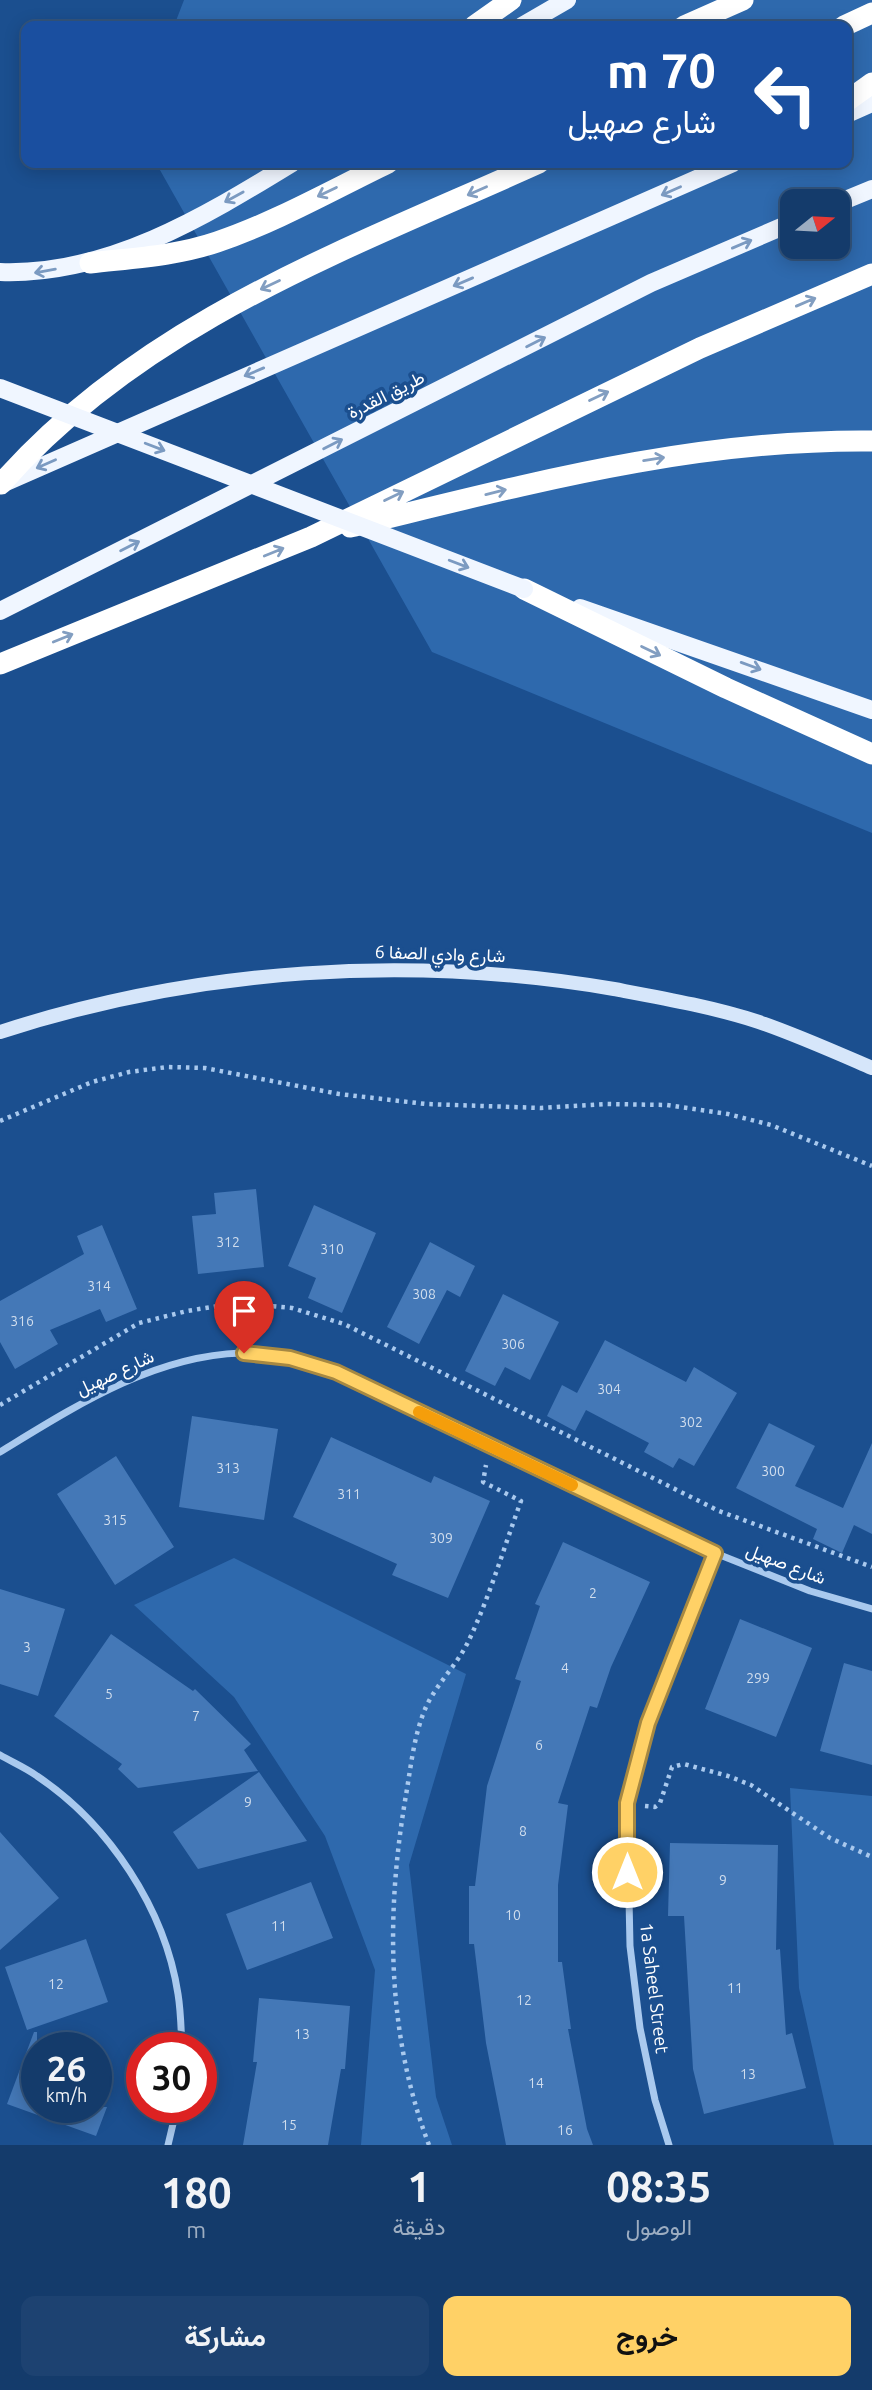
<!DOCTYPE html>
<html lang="ar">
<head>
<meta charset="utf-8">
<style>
	body { margin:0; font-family:Ubuntu,Vazirmatn,sans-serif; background:#1d4271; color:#f1f3f6; direction:rtl; height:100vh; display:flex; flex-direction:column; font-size:26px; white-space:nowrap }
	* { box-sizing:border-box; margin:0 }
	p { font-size:23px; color:#9dadc1 }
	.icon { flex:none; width:38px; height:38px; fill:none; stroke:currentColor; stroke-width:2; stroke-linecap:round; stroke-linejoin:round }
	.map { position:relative; height:2145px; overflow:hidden; direction:ltr }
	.details { display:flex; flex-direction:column; background:#143b6b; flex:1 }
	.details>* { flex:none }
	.top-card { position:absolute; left:21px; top:21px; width:831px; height:147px; border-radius:14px; box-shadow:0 4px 18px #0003,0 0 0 2px #33557e; direction:rtl; background:#1a4fa0; color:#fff; overflow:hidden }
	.needle { width:46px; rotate:72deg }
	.tools { position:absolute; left:780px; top:189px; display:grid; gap:14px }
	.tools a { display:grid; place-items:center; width:70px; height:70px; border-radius:14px; background:#143b6b; box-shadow:0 4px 18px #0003,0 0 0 2px #33557e; font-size:35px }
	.speed { position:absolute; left:21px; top:2032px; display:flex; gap:14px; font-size:35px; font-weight:700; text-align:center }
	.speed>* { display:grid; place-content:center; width:91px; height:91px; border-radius:50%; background:#143b6b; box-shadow:0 4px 18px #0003,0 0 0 2px #33557e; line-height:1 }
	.speed small { font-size:18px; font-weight:400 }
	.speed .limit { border:10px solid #d22; background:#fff; color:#111 }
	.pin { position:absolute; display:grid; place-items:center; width:60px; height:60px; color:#fff; margin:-72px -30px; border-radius:50% 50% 50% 0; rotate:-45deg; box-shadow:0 0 7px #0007 }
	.pin .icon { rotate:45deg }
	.me { position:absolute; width:77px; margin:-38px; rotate:0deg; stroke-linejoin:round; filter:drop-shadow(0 0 5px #0008) }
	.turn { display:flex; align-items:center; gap:24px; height:147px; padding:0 21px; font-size:32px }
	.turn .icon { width:91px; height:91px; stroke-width:2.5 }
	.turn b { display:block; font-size:49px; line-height:60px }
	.eta { display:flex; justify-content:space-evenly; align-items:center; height:119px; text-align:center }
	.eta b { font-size:42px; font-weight:700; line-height:49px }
	.button { display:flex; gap:14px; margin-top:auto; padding:14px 21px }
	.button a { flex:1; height:80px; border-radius:14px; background:#ffd166; color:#111; font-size:28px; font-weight:700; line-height:80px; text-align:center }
	.button a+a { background:#1d4271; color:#f1f3f6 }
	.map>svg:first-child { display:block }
	.green { fill:#2e69ad; fill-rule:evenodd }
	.building { fill:#4478b7 }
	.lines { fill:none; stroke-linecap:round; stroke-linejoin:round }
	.path { stroke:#a9c9ee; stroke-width:4.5; stroke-dasharray:3.5 5; stroke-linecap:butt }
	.street { stroke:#a9c9ee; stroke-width:7 }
	.secondary { stroke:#d6e6fa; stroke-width:14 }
	.primary { stroke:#f0f6ff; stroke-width:18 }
	.highway { stroke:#fff; stroke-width:21 }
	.primary-bridge { stroke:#f0f6ff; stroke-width:18 }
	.oneway { stroke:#829ec1 }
	.oneway2 { stroke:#7b9ac1 }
	.route-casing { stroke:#a68842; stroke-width:18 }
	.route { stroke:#ffd166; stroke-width:12 }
	.slow { stroke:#f59e0b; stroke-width:12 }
	.labels { text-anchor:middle; stroke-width:7; stroke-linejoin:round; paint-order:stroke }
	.number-label { font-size:14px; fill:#d0dded }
	.street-label { font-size:18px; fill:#fff; stroke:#1b4f8f }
</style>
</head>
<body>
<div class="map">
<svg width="872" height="2145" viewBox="0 0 872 2145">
	<rect width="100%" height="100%" fill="#1b4f8f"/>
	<path class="green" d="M184 0H872V833L432 652 156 163H847V26H174ZM793 201H838V247H793Z
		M234 1558 466 1674 409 1865 436 2097 452 2145H361L375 1970 325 1836 234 1697 134 1605Z
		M790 1788 872 1796V2145H834L799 1988Z"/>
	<path class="building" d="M256 1189 264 1267 198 1274 192 1216 216 1214 214 1193Z
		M314 1205 376 1233 342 1313 308 1298 316 1278 288 1266Z
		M102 1225 137 1309 106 1322 100 1309 50 1330 58 1344 15 1369 0 1342V1301L84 1254 77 1236Z
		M430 1242 475 1266 460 1297 447 1290 419 1344 387 1327Z
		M503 1294 559 1322 530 1380 505 1367 495 1386 465 1371Z
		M605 1340 686 1382 694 1367 737 1393 694 1466 679 1458 673 1468 644 1452 649 1443 586 1410 575 1431 547 1416 562 1385 577 1393Z
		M192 1416 278 1429 264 1520 179 1507Z
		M769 1423 815 1446 795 1486 843 1508 872 1443V1534L854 1525 842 1553 813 1539 817 1529 736 1488Z
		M331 1437 431 1483 434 1476 490 1501 448 1598 392 1575 397 1564 293 1517Z
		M116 1456 174 1547 115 1585 57 1494Z
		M563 1542 650 1582 611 1667 597 1708 590 1706 558 1803 568 1805 558 1885V1962H562L571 2029H568L587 2129 593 2145H506L486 2043 474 1944H469V1886H475L487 1786 521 1681 515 1679 540 1606 535 1604Z
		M0 1589 65 1609 38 1696 0 1684Z
		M740 1619 812 1648 776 1737 705 1709Z
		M111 1634 193 1691 195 1689 251 1744 244 1750 258 1771 138 1788 118 1769 122 1764 54 1716Z
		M844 1663 872 1671V1765L820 1751Z
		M259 1772 307 1841 198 1869 173 1832Z
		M0 1832 59 1898 0 1950Z
		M670 1843 778 1845 776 1950 780 1949 786 2035 792 2033 806 2088 704 2114 693 2069 684 1916H668Z
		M311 1882 333 1938 247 1970 226 1914Z
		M86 1939 108 2002 27 2030 5 1967Z
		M259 1998 350 2006 345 2069H341L328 2145H243L257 2062H253Z
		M34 2032H37V2107H107L96 2136 7 2104Z"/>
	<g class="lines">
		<path class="path" d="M0 1121 92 1082 129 1072 167 1067 205 1068 339 1094 426 1104 541 1108 606 1104 667 1105 728 1114 771 1125 872 1166
			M0 1405 139 1323 187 1311 237 1303 292 1308 344 1324 719 1511 872 1567
			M645 1806 655 1807 660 1803 672 1767 684 1764 728 1776 751 1785 830 1838 872 1857
			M429 2145C386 2033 386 1911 406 1795 411 1766 414 1734 426 1707 437 1683 458 1664 469 1640 490 1596 504 1547 521 1501L483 1482 486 1465"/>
		<path class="street" d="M0 1452C74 1407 152 1356 241 1353 274 1352 306 1362 336 1372L715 1553 810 1591 872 1609
			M0 1755C12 1762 26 1768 37 1776 109 1824 165 1909 178 1994 181 2012 181 2030 182 2048
			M168 2145 177 2107
			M669 2145 655 2100 640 2028 630 1946 627 1803 648 1722 715 1553"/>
		<path class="secondary" d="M0 1032C198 968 409 954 614 989 662 998 713 1007 759 1022 797 1035 835 1052 872 1068"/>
		<path class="primary" d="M522 26 567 0
			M847 114 872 103
			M838 203 872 189
			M0 272C107 276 204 217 292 163
			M6 482 733 163
			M580 608 872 710
			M0 611 651 283 793 222"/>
		<path class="highway" d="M474 26 511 0
			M684 26 743 0
			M844 26 872 13
			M847 101 872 83
			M90 263C133 258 176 256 217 242 276 222 332 190 388 163
			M1 484C143 322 348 249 539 163
			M350 527C525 485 691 439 872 441
			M524 589 726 688 872 754
			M0 664 311 537 700 348 872 274"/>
		<path class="primary-bridge" d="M0 388 524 589"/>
	</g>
	<defs><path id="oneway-shaft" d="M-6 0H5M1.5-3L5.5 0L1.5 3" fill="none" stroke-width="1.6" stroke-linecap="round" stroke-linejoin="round" transform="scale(1.75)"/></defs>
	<g class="oneway">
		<use href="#oneway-shaft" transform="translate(477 191) rotate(156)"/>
		<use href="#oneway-shaft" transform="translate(327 192) rotate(154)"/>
		<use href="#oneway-shaft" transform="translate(270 285) rotate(155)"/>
		<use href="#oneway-shaft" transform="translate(806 302) rotate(-23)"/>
		<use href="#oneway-shaft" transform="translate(599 396) rotate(-25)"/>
		<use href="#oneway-shaft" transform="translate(654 459) rotate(-9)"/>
		<use href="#oneway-shaft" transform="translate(496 492) rotate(-14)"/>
		<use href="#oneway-shaft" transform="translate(394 496) rotate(-26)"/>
		<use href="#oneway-shaft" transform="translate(274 552) rotate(-22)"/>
		<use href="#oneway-shaft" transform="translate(63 638) rotate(-22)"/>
		<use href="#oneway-shaft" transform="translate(651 651) rotate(26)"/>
	</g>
	<g class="oneway2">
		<use href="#oneway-shaft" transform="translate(671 191) rotate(156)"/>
		<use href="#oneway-shaft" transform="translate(234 197) rotate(151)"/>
		<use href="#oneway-shaft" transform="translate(742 244) rotate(-23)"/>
		<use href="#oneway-shaft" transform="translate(45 271) rotate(170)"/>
		<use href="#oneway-shaft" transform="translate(463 282) rotate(157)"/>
		<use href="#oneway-shaft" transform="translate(536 342) rotate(-27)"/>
		<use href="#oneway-shaft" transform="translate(254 372) rotate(157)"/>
		<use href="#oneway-shaft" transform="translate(333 444) rotate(-27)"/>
		<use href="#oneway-shaft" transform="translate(155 447) rotate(21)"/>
		<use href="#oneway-shaft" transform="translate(46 464) rotate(156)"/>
		<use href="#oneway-shaft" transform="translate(130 546) rotate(-27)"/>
		<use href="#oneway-shaft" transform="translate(459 564) rotate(21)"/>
		<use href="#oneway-shaft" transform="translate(751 666) rotate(20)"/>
	</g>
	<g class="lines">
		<g class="route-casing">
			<path id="route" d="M244 1353 290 1358 336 1372 715 1553 648 1723 627 1803V1872"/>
		</g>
		<use href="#route" class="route"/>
		<path class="slow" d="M419 1412 572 1485"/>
	</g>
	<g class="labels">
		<g class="number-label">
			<text x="228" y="1247">312</text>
			<text x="332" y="1254">310</text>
			<text x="99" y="1291">314</text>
			<text x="424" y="1299">308</text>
			<text x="22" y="1326">316</text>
			<text x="513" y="1349">306</text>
			<text x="609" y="1394">304</text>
			<text x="691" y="1427">302</text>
			<text x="228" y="1473">313</text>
			<text x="773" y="1476">300</text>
			<text x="349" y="1499">311</text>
			<text x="115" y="1525">315</text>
			<text x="441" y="1543">309</text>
			<text x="593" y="1598">2</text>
			<text x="27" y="1652">3</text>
			<text x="565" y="1673">4</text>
			<text x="758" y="1683">299</text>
			<text x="109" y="1699">5</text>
			<text x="196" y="1721">7</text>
			<text x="539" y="1750">6</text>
			<text x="248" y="1807">9</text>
			<text x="523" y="1836">8</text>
			<text x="723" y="1885">9</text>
			<text x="513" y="1920">10</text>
			<text x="279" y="1931">11</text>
			<text x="56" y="1989">12</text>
			<text x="735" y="1993">11</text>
			<text x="524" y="2005">12</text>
			<text x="302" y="2039">13</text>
			<text x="748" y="2079">13</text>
			<text x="536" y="2088">14</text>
			<text x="289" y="2130">15</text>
			<text x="565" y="2135">16</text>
		</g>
		<g class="street-label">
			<text transform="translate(386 395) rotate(-27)" y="6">طريق القدرة</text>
			<text transform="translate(440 954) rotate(2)" y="6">شارع وادي الصفا 6</text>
			<text transform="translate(115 1373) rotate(-25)" y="6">شارع صهيل</text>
			<text transform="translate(786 1564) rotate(21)" y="6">شارع صهيل</text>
			<text transform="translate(654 1988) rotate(83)" y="6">1a Saheel Street</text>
		</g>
	</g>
</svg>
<div class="tools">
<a><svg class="needle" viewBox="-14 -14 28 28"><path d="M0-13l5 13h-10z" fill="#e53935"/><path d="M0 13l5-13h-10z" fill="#9dadc1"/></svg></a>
</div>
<div class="speed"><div>26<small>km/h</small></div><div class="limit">30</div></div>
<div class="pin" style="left:244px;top:1353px;background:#d93025"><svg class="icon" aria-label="arrive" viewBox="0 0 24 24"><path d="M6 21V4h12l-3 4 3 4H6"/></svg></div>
<svg class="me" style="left:627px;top:1872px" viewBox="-20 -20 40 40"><circle r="17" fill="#ffd166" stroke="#fff" stroke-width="3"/><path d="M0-11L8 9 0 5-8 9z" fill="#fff"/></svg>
<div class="top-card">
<div class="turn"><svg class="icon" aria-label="left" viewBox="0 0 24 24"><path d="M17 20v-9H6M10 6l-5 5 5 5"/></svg><div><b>70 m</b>شارع صهيل</div></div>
</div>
</div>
<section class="details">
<div class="eta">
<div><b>08:35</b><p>الوصول</p></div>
<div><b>1</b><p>دقيقة</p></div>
<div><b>180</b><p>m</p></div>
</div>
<div class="button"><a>خروج</a><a>مشاركة</a></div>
</section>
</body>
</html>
